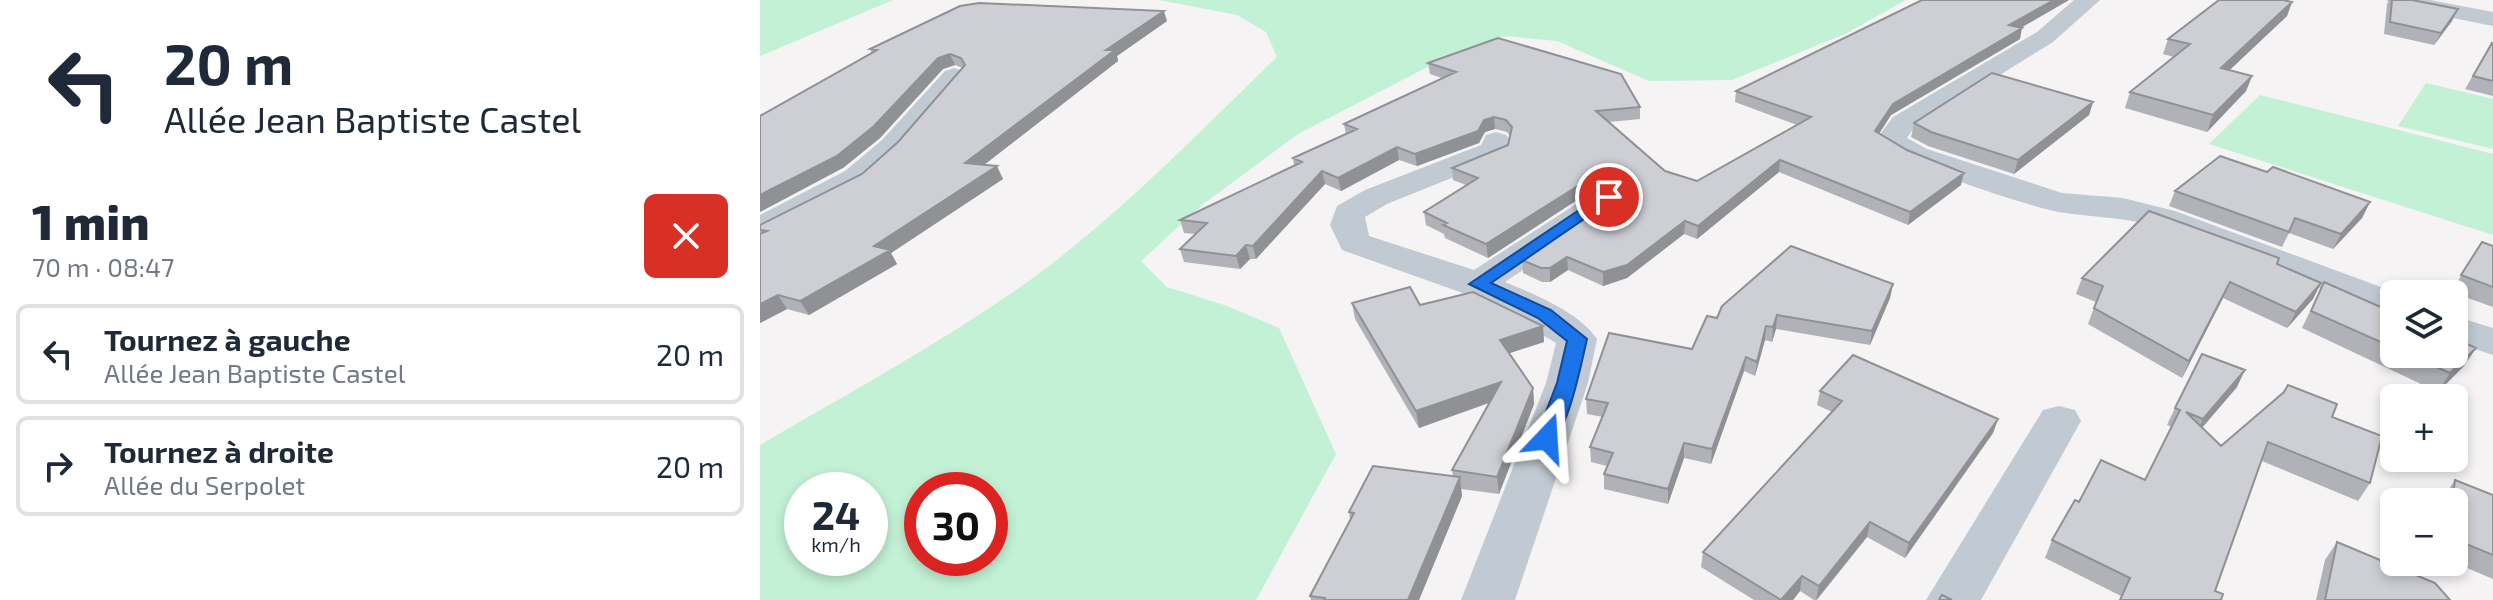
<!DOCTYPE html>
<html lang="fr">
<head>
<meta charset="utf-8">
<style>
	body { margin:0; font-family:"Exo 2",sans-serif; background:#f2f2f3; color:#1f2937; height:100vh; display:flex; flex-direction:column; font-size:30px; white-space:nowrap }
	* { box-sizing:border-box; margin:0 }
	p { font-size:26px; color:#747a83 }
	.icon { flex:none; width:44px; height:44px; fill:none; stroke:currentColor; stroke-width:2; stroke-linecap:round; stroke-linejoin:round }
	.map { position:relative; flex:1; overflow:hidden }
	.drawer { display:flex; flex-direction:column; background:#fff; width:760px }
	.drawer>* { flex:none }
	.hud { background:#fff; color:#1f2937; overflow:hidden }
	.fabs { position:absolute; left:1620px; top:280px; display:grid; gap:16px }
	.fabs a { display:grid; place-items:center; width:88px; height:88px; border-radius:12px; background:#fff; box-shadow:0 4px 12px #0003; font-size:40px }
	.speed { position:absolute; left:24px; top:472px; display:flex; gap:16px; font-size:40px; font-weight:700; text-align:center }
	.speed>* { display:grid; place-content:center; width:104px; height:104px; border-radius:50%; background:#fff; box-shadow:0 4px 12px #0003; line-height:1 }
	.speed small { font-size:20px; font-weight:400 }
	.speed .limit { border:12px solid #d22; background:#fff; color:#111 }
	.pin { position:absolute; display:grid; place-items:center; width:68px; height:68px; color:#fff; margin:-34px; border:4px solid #fff; border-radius:50%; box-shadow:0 2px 8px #0007 }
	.me { position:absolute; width:88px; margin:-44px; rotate:20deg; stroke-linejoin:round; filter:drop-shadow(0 0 6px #0008) }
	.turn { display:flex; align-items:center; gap:28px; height:168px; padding:0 32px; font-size:36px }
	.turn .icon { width:104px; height:104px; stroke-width:2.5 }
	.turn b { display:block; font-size:56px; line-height:68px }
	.round { display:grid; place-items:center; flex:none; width:84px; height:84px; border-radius:12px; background:#f2f2f3 }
	.overview { display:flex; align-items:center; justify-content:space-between; height:136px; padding:0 32px }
	h1 { font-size:48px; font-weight:800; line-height:60px }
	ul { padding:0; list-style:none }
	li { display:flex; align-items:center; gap:24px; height:100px; margin:0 16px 12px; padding:0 16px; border:4px solid #e0e1e3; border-radius:12px }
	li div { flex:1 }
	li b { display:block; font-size:30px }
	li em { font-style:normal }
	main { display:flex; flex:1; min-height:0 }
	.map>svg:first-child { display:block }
	.green { fill:#c3f1d5; fill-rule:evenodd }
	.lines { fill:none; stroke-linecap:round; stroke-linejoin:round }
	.street { fill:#c1cad2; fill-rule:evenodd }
	.wall { fill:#b0b2b7 }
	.shaded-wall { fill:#909195 }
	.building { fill:#cdcfd5; stroke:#909195; stroke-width:2 }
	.route { fill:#1a73e8; stroke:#114b97; stroke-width:2 }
</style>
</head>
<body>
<main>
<section class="drawer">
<div class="hud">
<div class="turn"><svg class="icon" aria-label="left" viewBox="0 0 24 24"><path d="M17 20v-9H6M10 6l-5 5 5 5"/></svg><div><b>20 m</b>Allée Jean Baptiste Castel</div></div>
</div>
<div class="overview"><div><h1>1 min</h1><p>70 m · 08:47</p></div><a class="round" style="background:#d93025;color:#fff"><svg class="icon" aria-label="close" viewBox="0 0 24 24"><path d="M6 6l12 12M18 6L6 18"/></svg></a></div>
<ul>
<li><svg class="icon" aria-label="left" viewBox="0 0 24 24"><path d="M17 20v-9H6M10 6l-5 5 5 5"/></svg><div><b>Tournez à gauche</b><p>Allée Jean Baptiste Castel</p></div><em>20 m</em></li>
<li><svg class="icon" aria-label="right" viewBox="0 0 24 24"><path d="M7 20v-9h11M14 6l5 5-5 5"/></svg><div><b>Tournez à droite</b><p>Allée du Serpolet</p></div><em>20 m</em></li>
</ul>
</section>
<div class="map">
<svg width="1733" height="600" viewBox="0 0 1733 600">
	<rect width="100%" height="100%" fill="#f5f3f3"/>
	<path class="green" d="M0 0H133L0 56Z
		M399 0H1146L1085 34 972 80 889 81 797 41 744 36 681 60 538 134 442 205 381 261 407 287 467 306 519 328 576 454 496 600H0V445C97 388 199 334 289 266 371 203 443 129 517 57L506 32 477 15ZM42 490H110V558H42ZM162 490H230V558H162Z
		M1666 83 1733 99V149L1638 126Z
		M1500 95 1733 154V235L1449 144Z"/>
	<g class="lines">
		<path class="street" d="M1314 0H1340L1293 42 1153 129 1147 138 1167 149 1302 193 1363 198 1415 211 1640 294H1634V316L1391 225C1360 217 1330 217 1299 212 1270 207 1129 161 1115 141L1133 117 1277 32Z
			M1626 0H1670L1733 12V26L1637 7Z
			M194 68 203 71 207 76 203 81 142 152 107 185 12 236 0 239V215L85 171 122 140 185 71Z
			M736 132 746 135 751 141 746 156 627 204 605 217 609 236 714 270 838 190 849 187 860 190 865 197 860 204 745 282C774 294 819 312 837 339L828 383 755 600H701L786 383 796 343 725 301 582 250 570 225 577 206 605 190 721 145 726 135Z
			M1694 316 1733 328V355L1694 342Z
			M1299 406 1315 410 1321 421 1221 600H1166L1283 410Z"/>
	</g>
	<path class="wall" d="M1162 0H1309L1260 28V39L1131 115 1119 134 1201 185 1148 225 1019 172 937 239 924 234 867 278 843 286 808 270 790 282H782L763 273 762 260 862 194 864 191 861 187 848 184 837 187 728 258 685 238 684 234 666 225 664 212 706 185 693 180 692 168 748 145 750 136 747 132 735 129 725 132 719 143 657 166 639 160 581 191 565 184 496 259H490L480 269 424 262 420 249 435 234 424 233 420 220 534 166 533 158 586 134 584 124 682 78 670 74 668 63 880 107V119L849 122 905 171 937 181 1037 125 975 102 976 91Z
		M1629 0H1652L1692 21 1674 45 1624 34 1627 4Z
		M1532 2 1527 16 1469 70 1492 76 1486 91 1447 132 1365 108 1370 92 1414 57 1403 54 1408 39Z
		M407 21 357 56 358 61 224 165 243 179 131 253 137 264 49 315 27 309 0 323V225L102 174 138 142 203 68 195 65 183 69 120 138 83 168 112 53 110 49Z
		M1732 43 1733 44V96L1705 89Z
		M1333 102 1329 115 1254 174 1168 146 1151 137 1154 123Z
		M1507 172 1610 202 1602 218 1573 249 1529 233 1522 247 1409 206 1415 191Z
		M1722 242 1733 246V307L1691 292Z
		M1517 264 1561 283 1553 299 1527 328 1463 298 1422 378 1328 324 1336 302 1316 294 1322 278Z
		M1564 282 1634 313V354H1694L1716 348 1704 366 1678 392 1542 328Z
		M1133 284 1130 298 1110 345 1016 329 1012 342 1005 340 995 376 984 371 951 464 924 458 908 504 844 489V474L847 466 831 462 830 447 843 417 827 414 826 399 932 349 957 318Z
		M592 303 660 305 783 326 784 342 749 353 773 388 774 404 739 494 701 489 702 496 659 600H551L550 596 590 519 589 512 693 477 692 470 729 403 659 428 595 319Z
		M1528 385 1572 417 1610 483 1598 501 1502 461 1455 591 1461 600H1360L1361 596 1285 558 1292 540 1319 502 1385 480 1412 427 1407 425 1415 408 1477 387 1442 428 1461 446 1523 394Z
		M1060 391 1238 419 1233 433 1145 558 1107 537 1057 600H1054L1040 591 1033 600H994L941 567 943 552 1072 412 1057 405Z
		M1695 480 1733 495V579L1693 562 1694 502H1682L1683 498Z
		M1577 542 1690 600H1556L1565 560Z"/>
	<path class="shaded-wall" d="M1294 0H1309L1247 36 1249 25Z
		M1532 2 1527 16 1455 84 1461 68Z
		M1698 9 1692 21 1674 45 1681 33Z
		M404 11 407 21 357 56 358 61 211 175 205 163 346 50Z
		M1262 28 1260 39 1131 115 1113 143 1115 131 1133 104Z
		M190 54 195 65 183 69 120 138 83 168 0 212V195L178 58Z
		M1492 76 1486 91 1447 132 1453 115Z
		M1333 102 1329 115 1254 174 1258 160Z
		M734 117 735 129 725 132 719 143 657 166 655 154 724 120Z
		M637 147 639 160 581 191 578 178Z
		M1020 160 1019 172 937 239 938 226Z
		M237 166 243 179 131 253 137 264 49 315 40 301 114 246Z
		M562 171 565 184 496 259 493 246Z
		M848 172V184L837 187 728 258 726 244 837 174Z
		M1204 173 1201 185 1148 225 1150 212Z
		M1610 202 1602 218 1573 249 1581 234Z
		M925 221 924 234 867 278 843 286V272Z
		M486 245 490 259 480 269 476 256Z
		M807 257 808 270 790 282V268Z
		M1470 282 1463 298 1422 378 1429 361Z
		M1561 283 1553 299 1527 328 1536 312Z
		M1133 284 1130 298 1110 345 1112 331Z
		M18 295 27 309 0 323V304Z
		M1017 315 1016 329 1012 342 1013 327Z
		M783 326 784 342 741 356 740 340Z
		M1006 326 1005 340 995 376 997 362Z
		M1716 348 1704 366 1678 392 1690 373Z
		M986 357 984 371 951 464 952 449Z
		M1485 370 1477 387 1434 437 1443 419Z
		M741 382 742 398 659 428 656 411Z
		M773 388 774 404 739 494 737 477Z
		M1238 419 1233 433 1145 558 1149 543Z
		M924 443V458L908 504V489Z
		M700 477 702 496 659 600H648Z
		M1110 522 1107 537 1056 600 1059 586Z
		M1042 576 1040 591 1033 600H1022Z"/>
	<path class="building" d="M1162 0H1294L1249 25 1262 28 1133 104 1115 131 1147 150 1204 173 1150 212 1020 160 938 226 925 221 867 265 843 272 807 257 790 268H781L762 260 862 194 868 184 861 174 848 172 837 174 726 244 683 225 687 223 664 212 718 178 692 168 748 145 752 127 746 120 734 117 724 120 718 131 655 154 637 147 578 178 562 171 493 246 486 245 476 256 420 249 447 223 420 220 542 162 533 158 597 129 584 124 696 72 668 63 738 38 861 74 880 107 836 111 905 171 937 181 1051 117 976 91Z
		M1459 0H1523L1532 2 1461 68 1492 76 1453 115 1370 92 1430 44 1408 39Z
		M1632 0H1652L1698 9 1681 33 1630 22Z
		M219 3 404 11 346 50H355L205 163 237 166 114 246 130 250 40 301 18 295 0 304V234L7 231 0 230V225L102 174 138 142 205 65 201 58 190 54 178 58 114 126 77 156 0 195V116L117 50 110 49 200 6Z
		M1732 43 1733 44V81L1713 76Z
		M1232 73 1333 102 1258 160 1171 132 1154 123Z
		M1460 156 1507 172 1513 167 1610 202 1581 234 1535 218 1529 232 1415 191Z
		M1389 211 1519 258 1517 264 1561 283 1536 312 1470 282 1429 361 1334 308 1343 286 1322 278Z
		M1722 242 1733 246V287L1701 275Z
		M1031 246 1133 284 1112 331 1017 315 1013 327 1006 326 997 362 986 357 952 449 924 443 908 489 844 474 853 453 830 447 848 403 826 399 849 333 932 349 947 316 957 318 962 306Z
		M1564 282 1634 313V348L1551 311Z
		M650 287 660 305 713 292 783 326 740 340 773 388 737 477 692 470 741 382 656 411 592 303Z
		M1694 338 1716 348 1690 373 1647 354H1694Z
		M1442 354 1485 370 1443 419 1426 412 1461 446 1524 392 1528 385 1577 404 1572 417 1622 436 1610 483 1508 442 1455 591 1463 594 1461 600H1360L1370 578 1292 540 1315 500 1319 502 1341 460 1385 480 1420 410 1415 408Z
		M1093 355 1238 419 1149 543 1110 522 1059 586 1042 576 1021 600 943 552 1082 401 1060 391Z
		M613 466 700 477 648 600H564L565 598 550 596 594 513 589 512Z
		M1695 480 1733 495V555L1694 539V502H1692Z
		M1577 542 1675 583 1690 600H1565Z
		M1182 595 1192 600H1179Z"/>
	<path class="route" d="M843 194 856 197 731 283 791 310 827 339C822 360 807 439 787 445L776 438 797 383 807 341 778 318 709 284Z"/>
</svg>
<div class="fabs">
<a><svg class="icon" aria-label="layers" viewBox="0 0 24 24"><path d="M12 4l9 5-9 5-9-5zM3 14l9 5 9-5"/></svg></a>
<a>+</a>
<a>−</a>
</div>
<div class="speed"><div>24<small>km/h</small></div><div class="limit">30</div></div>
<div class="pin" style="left:849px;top:197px;background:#d93025"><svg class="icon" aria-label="arrive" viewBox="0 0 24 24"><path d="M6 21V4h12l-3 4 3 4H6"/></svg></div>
<svg class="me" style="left:787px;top:438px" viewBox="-20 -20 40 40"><path d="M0-17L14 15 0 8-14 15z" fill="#1a73e8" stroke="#fff" stroke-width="4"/></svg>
</div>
</main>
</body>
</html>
